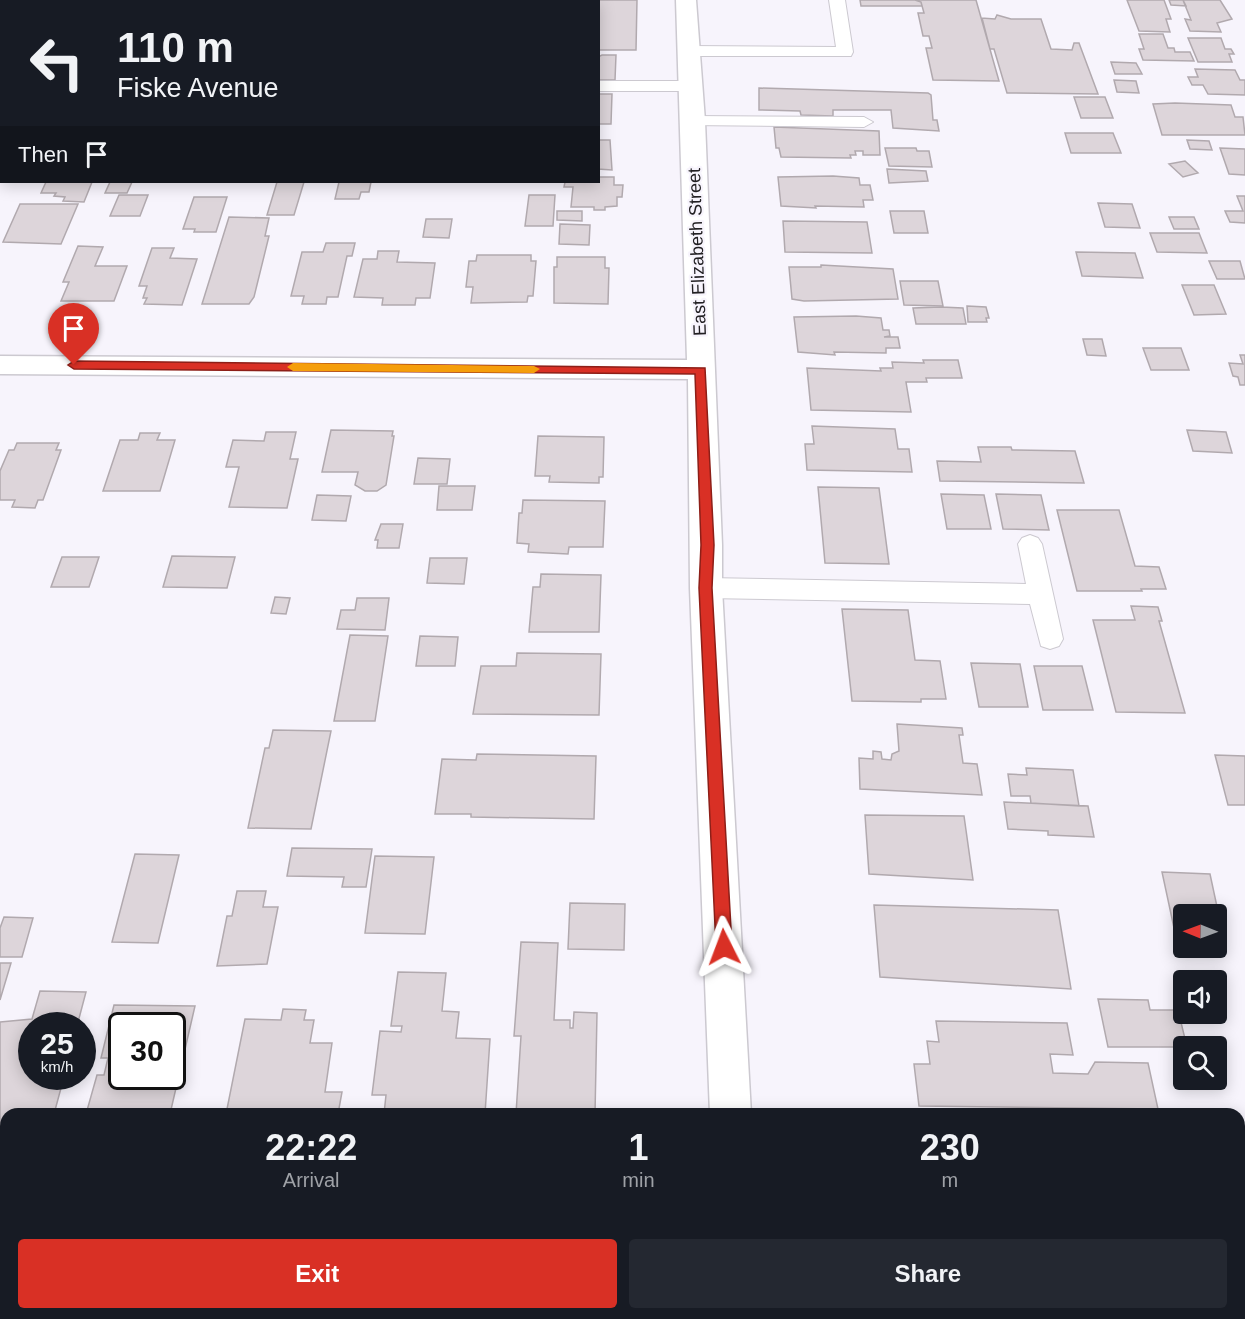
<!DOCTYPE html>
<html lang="en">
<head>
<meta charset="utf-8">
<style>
	body { margin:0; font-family:Arial,sans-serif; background:#242831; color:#f1f3f6; height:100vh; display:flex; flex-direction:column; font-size:22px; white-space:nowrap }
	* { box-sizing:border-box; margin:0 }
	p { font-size:20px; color:#9ea1a6 }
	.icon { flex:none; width:33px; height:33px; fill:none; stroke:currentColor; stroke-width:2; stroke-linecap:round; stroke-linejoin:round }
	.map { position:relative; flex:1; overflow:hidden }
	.sheet { position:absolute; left:0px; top:1108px; width:1245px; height:212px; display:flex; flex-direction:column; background:#171b24; border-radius:18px 18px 0 0; box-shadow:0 3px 15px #0003 }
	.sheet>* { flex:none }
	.top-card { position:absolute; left:0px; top:0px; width:600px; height:183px; box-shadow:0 3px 15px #0003; background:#171b24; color:#f1f3f6; overflow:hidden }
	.needle { width:39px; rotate:271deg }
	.fabs { position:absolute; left:1173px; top:904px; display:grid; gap:12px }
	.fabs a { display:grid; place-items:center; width:54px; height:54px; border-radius:6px; background:#171b24; box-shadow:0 3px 15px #0003; font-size:30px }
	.speed { position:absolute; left:18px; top:1012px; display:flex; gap:12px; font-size:30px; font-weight:700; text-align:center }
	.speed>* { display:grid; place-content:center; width:78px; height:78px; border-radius:50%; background:#171b24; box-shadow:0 3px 15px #0003; line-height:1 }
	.speed small { font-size:15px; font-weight:400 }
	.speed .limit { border:3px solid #111; border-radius:9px; background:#fff; color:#111 }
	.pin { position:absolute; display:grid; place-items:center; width:51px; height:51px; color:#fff; margin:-62px -26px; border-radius:50% 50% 50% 0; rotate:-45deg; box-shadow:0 0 6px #0007 }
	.pin .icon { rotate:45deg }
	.me { position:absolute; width:66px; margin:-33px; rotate:357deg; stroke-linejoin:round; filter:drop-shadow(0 0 4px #0008) }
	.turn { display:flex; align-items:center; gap:21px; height:126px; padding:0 18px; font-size:27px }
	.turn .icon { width:78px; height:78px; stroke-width:2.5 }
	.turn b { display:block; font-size:42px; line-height:51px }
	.then { display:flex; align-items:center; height:57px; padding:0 18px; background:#0003; gap:12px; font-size:22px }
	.eta { display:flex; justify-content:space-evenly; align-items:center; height:102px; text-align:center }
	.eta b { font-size:36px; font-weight:700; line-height:42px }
	.action { display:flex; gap:12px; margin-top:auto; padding:12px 18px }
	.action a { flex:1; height:69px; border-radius:6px; background:#d93025; color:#fff; font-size:24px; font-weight:700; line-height:69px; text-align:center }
	.action a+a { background:#242831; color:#f1f3f6 }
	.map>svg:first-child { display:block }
	.building { fill:#ddd5da; stroke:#b1a9ae; stroke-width:1.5; fill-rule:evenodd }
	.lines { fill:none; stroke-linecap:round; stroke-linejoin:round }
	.lane-casing { stroke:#ccc9d0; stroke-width:2 }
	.street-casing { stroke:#ccc9d0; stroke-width:3 }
	.lane { fill:#fff; fill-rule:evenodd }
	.street { fill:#fff; fill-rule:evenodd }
	.route { fill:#d93025; stroke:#8d1f18; stroke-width:1.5 }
	.slow { fill:#f59e0b }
	.labels { text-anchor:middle; stroke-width:4.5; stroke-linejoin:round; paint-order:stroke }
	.street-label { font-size:18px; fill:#222023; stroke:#f7f4fc }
</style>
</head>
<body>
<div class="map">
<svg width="1245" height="1319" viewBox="0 0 1245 1319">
	<rect width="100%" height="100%" fill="#f7f4fc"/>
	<path class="building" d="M522 0H637L636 50H598V2Z
		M860 0H915L921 2 922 6H861Z
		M915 0H976L999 81 933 80 926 48H932L929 36H923L918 13H924L921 2Z
		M1127 0H1164L1171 19H1166L1170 32 1139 31Z
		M1169 0H1183L1186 6 1171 5Z
		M1183 0H1220L1232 19 1217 23 1221 32 1190 31 1185 19 1191 20Z
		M997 15 1011 19H1041L1051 49 1072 50 1074 43H1079L1098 94 1007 93 994 49H990L982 18 995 19Z
		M1139 34H1163L1168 48H1174L1175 52H1190L1194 61 1143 60 1139 49H1144Z
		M1188 38H1221L1225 49H1231L1234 54H1229L1232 62H1198Z
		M602 55H616L615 80H598V57Z
		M1111 62 1136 63 1142 74H1115Z
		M1195 69 1235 70 1240 80H1245V95L1208 94 1203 85H1192L1188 77H1198Z
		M1114 80 1136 81 1139 93 1117 92Z
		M759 88 928 93 931 95 933 120H937L939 131 893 128 891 110H833V116L801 115 800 111 759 110Z
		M598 94H612L611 124H598Z
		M1074 97H1105L1113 118H1081Z
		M1175 103 1231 105 1235 117H1243L1245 135H1162L1153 104Z
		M774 127 879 131 880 155H863V151H855L856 155H850L851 158 781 157 779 148H776Z
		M1065 133H1113L1121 153H1071Z
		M598 140H610L612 170 598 169Z
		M1187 140 1209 141 1212 150 1190 149Z
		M885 148H916L917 151H929L932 167 889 166Z
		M1220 148 1245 149V175L1229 174Z
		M1185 161 1198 173 1183 177 1169 164Z
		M887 169 926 171 928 181 889 183Z
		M833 176 859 178 860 185H870L873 200H863L864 207 815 206 816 208 781 206 778 177Z
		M598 177H614V185H623L622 197H617V206L605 207V210H594V207H571L573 187H564L565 182H598Z
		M46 182H92L84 202 63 201 65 197 54 196 56 193H41Z
		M110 182H132L127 193H105Z
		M277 182H304L294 215H267Z
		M339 182H371L369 192H361L359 199H335Z
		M119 195H148L140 216H110Z
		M529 195H555L553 226H525Z
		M1237 196H1245V223L1230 222 1225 211H1243Z
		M194 197H227L216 232H194L195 229H183Z
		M1098 203 1132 204 1140 228 1105 227Z
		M20 204H78L61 244 3 242Z
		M557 211H582V221L557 220Z
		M890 211H924L928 233H894Z
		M229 217 269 218 265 236H269L254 297 249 304H202Z
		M1169 217H1194L1199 229H1174Z
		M426 219H452L449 238 423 237Z
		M783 221 867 222 872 253 785 252Z
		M560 224 590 225 589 245 559 244Z
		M1150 233H1199L1207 253 1157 252Z
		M326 243H355L352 256H347L338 297H327L326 304H302L304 296H291L302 252H323Z
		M78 246 103 247 95 266H127L114 301H61L69 282H63Z
		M152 248H174L170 258 197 259 182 305 144 304 147 298H143L147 286H139Z
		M378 251H399L397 262 435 263 430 298H416L415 305H382L383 298 354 297 363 259H377Z
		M1076 252 1135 253 1143 278 1082 276Z
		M477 255H531V261H536L533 296H528L527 302 471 303 473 287H466L469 261H476Z
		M557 257H605V268H609L608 304 554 303V267H557Z
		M1209 261H1240L1245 279H1217Z
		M821 265 893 269 898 299 804 301 792 299 789 267H821Z
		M900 281H938L943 306 904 305Z
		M1182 285H1214L1226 314 1194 315Z
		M967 306 986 307 989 318H986L987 322H968Z
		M941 307 963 308 966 324H916L913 308Z
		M856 316 881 318 883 330H889L890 336 884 337H898L900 348H886V353L834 352 835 355 798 352 794 317Z
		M1083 339H1102L1106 356 1087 355Z
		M1143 348H1181L1189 370H1151Z
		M1240 355H1245V385H1240L1238 377 1233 376 1229 363 1243 364Z
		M923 360H958L962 378H926L927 382H906L911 412 811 410 807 368 881 371 880 368H893L892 362 924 363Z
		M812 426 895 429 898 449H909L912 472 807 470 805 444H814Z
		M331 430 393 431 392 436H394L386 485 377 491H365L355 485 358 472H322Z
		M1187 430 1226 432 1232 453 1193 451Z
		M266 432H296L290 459H298L287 508 229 507 239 467H226L233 440 264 441Z
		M140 433H160L157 440H175L160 491H103L120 440H138Z
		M538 436 604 437 603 477H599V483L549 482 550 476H535Z
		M17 443H59L56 450H61L43 500H38L35 508 12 507 15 500H0V471L9 450H14Z
		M978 447H1011L1012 450 1075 451 1084 483 940 481 937 461 981 462Z
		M418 458 450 459 447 484H414Z
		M439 486H475L472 510H437Z
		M818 487 879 488 889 564 825 563Z
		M941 494 984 495 991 529H947Z
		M996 494 1041 495 1049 530 1003 529Z
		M317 495 351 496 346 521 312 520Z
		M523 500 605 501 603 547H569L568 554 528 552 529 544 517 543 519 513H522Z
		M1057 510H1119L1135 566 1159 567 1166 589H1141L1142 591H1077Z
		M381 524H403L399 548H377L378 540H375Z
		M172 556 235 557 227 588 163 587Z
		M62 557H99L89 587H51Z
		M430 558H467L464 584 427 583Z
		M541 574 601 575 599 632H529L533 587H540Z
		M275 597 290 598 286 614 271 613Z
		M357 598H389L385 630 337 629 341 610H355Z
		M1131 606 1158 607 1162 621H1159L1185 713 1116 712 1093 620H1135Z
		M842 609 908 610 915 660 940 661 946 699H921V702L852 701Z
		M350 635 388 636 375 721H334Z
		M420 636 458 637 455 666H416Z
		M517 653 601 654 599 715 473 714 481 666H516Z
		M971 663 1020 664 1028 707H979Z
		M1034 666H1082L1093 710H1043Z
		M897 724 962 728 963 735H959L963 763 977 764 982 795 860 789 859 758 873 759V751L881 752 882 759 891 760 892 754 899 751Z
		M273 730 331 731 311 829 248 828 265 748H269Z
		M477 754 596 756 594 819 471 817V814H435L442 759 476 760Z
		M1215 755 1245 756V805H1228Z
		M1026 768 1073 770 1079 806 1031 803 1030 796H1011L1008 774 1027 775Z
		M1004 802 1088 806 1094 837 1048 835V831L1008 829Z
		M865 815 964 816 973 880 869 874Z
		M292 848 372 849 366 887H342L344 877 287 876Z
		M135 854 179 855 158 943 112 942Z
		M375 856 434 857 425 934 365 933Z
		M1162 872 1210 874 1225 944H1216V915H1184V942H1177Z
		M237 891H266L263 907H278L267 964 217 966 227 916H232Z
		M570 903 625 904 624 950 568 949Z
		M874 905 1058 910 1071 989 880 977Z
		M4 917 33 918 22 957H0V928Z
		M521 942 558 943 554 1020H570V1028H573L574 1012 597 1013 595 1114H516L521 1036H514Z
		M0 963H11L0 1000Z
		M398 972 446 973 442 1011 459 1012 456 1038 490 1039 485 1114H384L386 1095H372L380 1031 401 1032 402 1026H391Z
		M40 991 86 992 77 1026H32V1077H64L54 1114H6V1134L0 1133V1022L32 1019Z
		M1098 999 1148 1000 1150 1010H1178L1187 1047H1108Z
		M114 1005 195 1006 170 1114H86L97 1075H104L108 1058H101ZM122 1026H172V1077H122Z
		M283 1009 306 1010 304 1020H314L310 1043H332L325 1092H342L338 1114H226L245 1019 281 1020Z
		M936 1021 1067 1023 1073 1055 1050 1054 1053 1073 1088 1074 1095 1062 1148 1063 1158 1109 919 1106 914 1064H930L927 1041 939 1042Z"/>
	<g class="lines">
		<g class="lane-casing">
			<path id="lane" d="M0 0H10L2 2 0 7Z
				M70 0H86V2H70Z
				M159 0H175V2H159Z
				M235 0H251L234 2Z
				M320 0H336L319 2Z
				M374 0H390L373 2Z
				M829 0H845L853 52 851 56H688L680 51 688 46 836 47Z
				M0 70H2L0 83Z
				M598 81H689L698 86 689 91H598Z
				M693 116 864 117 873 122 864 127 687 125 684 121Z
				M1030 535 1038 538 1042 544 1063 639 1059 646 1050 649 1041 646 1030 604 706 598 697 595 694 588 697 581 706 578 1026 584 1018 544 1022 538Z
				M128 1314H162L161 1319H127Z"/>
		</g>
		<g class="street-casing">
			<path id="street" d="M676 0H696L705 121 722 545V588L751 1114H710L690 588 688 379 0 374V356L687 360Z
				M0 1276H6V1314H21L9 1319H0Z
				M714 1314H760L761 1319H715Z"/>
		</g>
		<use href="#lane" class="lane"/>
		<use href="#street" class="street"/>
	</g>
	<path class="route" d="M74 361 705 368 714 545 712 588 732 947 730 952 724 954 718 952 716 947 699 588 701 545 695 374 74 369 68 365Z"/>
	<path class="slow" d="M293 363 534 366 540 369 534 373 293 371 287 367Z"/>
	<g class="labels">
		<g class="street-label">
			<text transform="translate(697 252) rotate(-92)" y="6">East Elizabeth Street</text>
		</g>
	</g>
</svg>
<div class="fabs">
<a><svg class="needle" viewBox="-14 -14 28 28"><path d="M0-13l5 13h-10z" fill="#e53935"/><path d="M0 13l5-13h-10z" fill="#9ea1a6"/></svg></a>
<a><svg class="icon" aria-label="sound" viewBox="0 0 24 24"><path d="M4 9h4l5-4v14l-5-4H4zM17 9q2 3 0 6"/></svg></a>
<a><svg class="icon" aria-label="search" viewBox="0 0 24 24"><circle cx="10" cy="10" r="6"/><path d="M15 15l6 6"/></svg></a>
</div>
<div class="speed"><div>25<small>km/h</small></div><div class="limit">30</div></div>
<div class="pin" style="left:74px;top:365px;background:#d93025"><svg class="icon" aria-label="arrive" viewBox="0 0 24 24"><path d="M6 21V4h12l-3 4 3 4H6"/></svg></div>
<svg class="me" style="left:724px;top:947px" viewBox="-20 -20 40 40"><path d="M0-17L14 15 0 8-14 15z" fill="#d93025" stroke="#fff" stroke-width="4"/></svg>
<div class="top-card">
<div class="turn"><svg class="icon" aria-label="left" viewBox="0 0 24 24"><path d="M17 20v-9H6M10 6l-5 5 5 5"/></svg><div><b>110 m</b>Fiske Avenue</div></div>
<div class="then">Then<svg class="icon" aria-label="arrive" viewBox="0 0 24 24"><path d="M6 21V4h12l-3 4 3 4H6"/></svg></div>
</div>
<section class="sheet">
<div class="eta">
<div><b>22:22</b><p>Arrival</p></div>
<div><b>1</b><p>min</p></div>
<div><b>230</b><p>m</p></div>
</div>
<div class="action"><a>Exit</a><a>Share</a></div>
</section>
</div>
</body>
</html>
